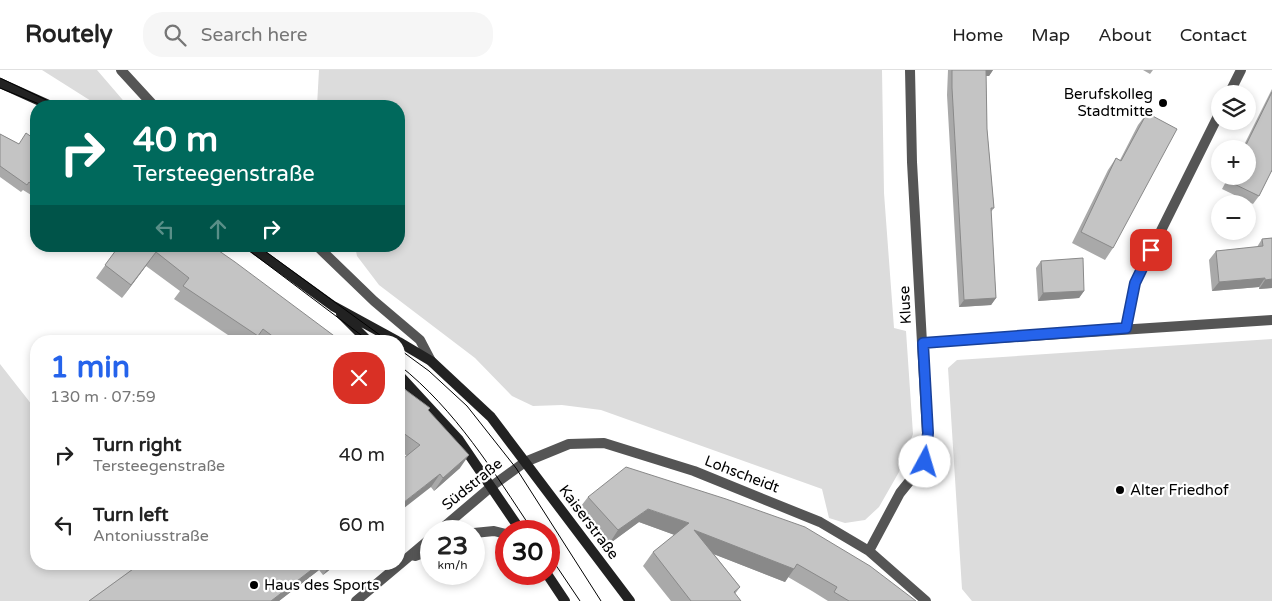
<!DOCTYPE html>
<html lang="en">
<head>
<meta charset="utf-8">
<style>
	body { margin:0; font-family:"Varela Round",sans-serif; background:#f6f6f6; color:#222; height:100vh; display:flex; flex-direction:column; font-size:19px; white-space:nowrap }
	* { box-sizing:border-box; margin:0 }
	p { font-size:16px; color:#767676 }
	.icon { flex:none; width:28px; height:28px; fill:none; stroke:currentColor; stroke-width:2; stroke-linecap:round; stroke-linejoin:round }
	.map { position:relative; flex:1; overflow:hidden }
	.sheet { position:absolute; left:30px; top:265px; width:375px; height:235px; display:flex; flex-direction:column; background:#fff; border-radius:20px; box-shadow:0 2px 8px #0003 }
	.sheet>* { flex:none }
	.banner { position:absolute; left:30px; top:30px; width:375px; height:152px; border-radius:20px; box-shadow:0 2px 8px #0003; background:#00695c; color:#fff; overflow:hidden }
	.fabs { position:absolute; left:1211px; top:15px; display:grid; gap:10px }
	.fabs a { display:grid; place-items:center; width:45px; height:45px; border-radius:50%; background:#fff; box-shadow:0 2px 8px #0003; font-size:25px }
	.speed { position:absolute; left:420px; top:450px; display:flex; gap:10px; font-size:25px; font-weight:700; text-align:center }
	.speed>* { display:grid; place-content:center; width:65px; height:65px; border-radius:50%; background:#fff; box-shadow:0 2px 8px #0003; line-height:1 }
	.speed small { font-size:12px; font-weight:400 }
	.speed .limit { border:8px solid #d22; background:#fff; color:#111 }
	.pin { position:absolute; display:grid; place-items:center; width:42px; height:42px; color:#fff; margin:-21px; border-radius:10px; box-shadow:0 2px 8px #0006 }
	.me { position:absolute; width:55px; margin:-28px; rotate:6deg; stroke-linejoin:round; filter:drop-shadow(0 0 4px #0008) }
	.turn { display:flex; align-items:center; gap:18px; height:105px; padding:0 20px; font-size:22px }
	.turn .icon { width:65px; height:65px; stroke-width:2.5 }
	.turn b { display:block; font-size:35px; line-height:42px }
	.lanes { display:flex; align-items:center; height:48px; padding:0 20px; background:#0003; justify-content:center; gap:25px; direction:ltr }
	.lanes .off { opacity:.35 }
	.round { display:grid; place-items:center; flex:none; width:52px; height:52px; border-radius:20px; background:#f6f6f6 }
	.headline { display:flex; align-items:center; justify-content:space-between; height:85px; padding:0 20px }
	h1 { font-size:30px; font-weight:700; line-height:38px; color:#2563eb }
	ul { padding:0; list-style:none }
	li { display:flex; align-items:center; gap:15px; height:70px; padding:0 20px }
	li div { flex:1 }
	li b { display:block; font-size:19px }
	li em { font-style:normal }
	header { display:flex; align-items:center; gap:30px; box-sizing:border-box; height:70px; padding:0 25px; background:#fff; border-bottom:1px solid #e0e0e0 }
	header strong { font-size:24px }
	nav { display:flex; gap:28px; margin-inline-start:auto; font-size:18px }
	.search { width:350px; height:45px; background:#f6f6f6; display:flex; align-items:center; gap:12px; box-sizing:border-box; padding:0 18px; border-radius:20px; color:#767676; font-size:19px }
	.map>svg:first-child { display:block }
	.green { fill:#dcdcdc }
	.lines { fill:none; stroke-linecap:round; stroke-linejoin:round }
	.street { stroke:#555; stroke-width:10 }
	.secondary { stroke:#222; stroke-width:10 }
	.tram { stroke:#000; stroke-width:1 }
	.wall { fill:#a9a9a9 }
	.shaded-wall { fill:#898989 }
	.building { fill:#c4c4c4; stroke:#898989 }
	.route-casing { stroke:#184099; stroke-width:12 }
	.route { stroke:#2563eb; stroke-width:9 }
	.poi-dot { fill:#000; stroke:#fff; stroke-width:2 }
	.labels { text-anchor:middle; stroke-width:4.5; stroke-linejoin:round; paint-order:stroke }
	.poi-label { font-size:15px; fill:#000; stroke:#fff; text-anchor:start }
	.street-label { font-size:15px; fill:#000; stroke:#fff }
</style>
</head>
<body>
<header>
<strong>Routely</strong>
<div class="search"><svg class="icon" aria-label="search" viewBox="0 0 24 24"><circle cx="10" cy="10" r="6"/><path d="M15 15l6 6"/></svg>Search here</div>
<nav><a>Home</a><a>Map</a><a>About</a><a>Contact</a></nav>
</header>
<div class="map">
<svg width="1272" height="531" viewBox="0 0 1272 531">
	<rect width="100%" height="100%" fill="#fff"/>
	<path class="green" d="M42 0H97L128 36H99Z
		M319 0H882L884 123 894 258 906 261 913 364 899 402 879 437 865 450 845 453 829 448 822 419 601 340 562 335 533 336 512 326 475 288 379 215 357 186 355 176H399V36H317Z
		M1272 269V531H972L962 519 948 298 957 290Z
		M0 294 36 340V494H159L189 531H0Z"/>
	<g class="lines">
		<path class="street" d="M121 0 154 36
			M1229 24 1241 0
			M317 176 374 231 420 270 431 291
			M1126 258 1135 213 1220 42
			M923 273 1272 250
			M439 461 492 416 525 392 569 374 604 373 694 401 820 452 869 481 926 531
			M474 463 494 461 506 464
			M869 481 900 423 925 392 927 363 912 92 910 0
			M415 486 431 480
			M356 531 431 468"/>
		<path class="secondary" d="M0 13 51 36
			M250 176 333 236 397 271
			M341 244 368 271
			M399 272 431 291 491 347 630 531
			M399 305 459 370 521 461
			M547 504 565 531"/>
		<path class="tram" d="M0 8 59 36
			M0 18 44 36
			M243 176 369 271
			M258 176 388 271
			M399 279 429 301 467 336 516 398 601 531
			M399 295C456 340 493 401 533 461
			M549 485 580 531"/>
	</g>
	<path class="wall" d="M948 0H993L989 6H986L987 59 994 138 991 142 996 228 991 235 959 237 947 25Z
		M1143 0H1153L1150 4Z
		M1272 19V102H1271L1259 126 1253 134 1222 119 1229 106H1248V79H1242Z
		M1147 43 1113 178 1105 190 1072 173 1108 100 1116 88 1120 90 1138 55Z
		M0 64 19 74 36 70V128L23 120 21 122 0 107Z
		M1272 168V218L1259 219V217L1212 221 1209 190 1216 181 1257 177 1262 169Z
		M119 176H208L341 271H237L174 229 180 221 146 196 122 228 96 208Z
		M1041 191 1084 221 1079 228 1038 231 1036 198Z
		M399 315 428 340 460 398 434 421 407 386 399 380Z
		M588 427 916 531H828L812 521 788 507 785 512 714 484 740 517 735 524 741 531H671L643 496 653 482 675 465 639 452 609 474 578 440Z
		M140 494H337L323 505 319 500 279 531H89Z"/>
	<path class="shaded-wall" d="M986 0H993L989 6H982Z
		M156 182 146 196 122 228 131 215Z
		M1265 208 1259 217 1212 221 1219 212Z
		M1272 209V218L1259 219 1265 210Z
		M1084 221 1079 228 1038 231 1043 223Z
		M996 228 991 235 959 237 964 230Z
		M469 385 460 398 434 421 443 408Z
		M440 404 431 417 399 442V436Z
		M648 439 689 453 680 467 639 452 609 474 618 460Z
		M694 460 794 499 785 512 685 473Z
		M319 494H323L319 500 279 531H271Z
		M331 494H337L323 505Z"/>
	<path class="building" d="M952 0H986L987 59 994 138H991L996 228 964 230 952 18Z
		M1272 22V100L1259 126 1228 111 1230 106H1248V79H1244Z
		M1147 43 1177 59 1113 178 1081 162 1116 88 1121 91Z
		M26 63 36 70V117L29 112 27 115 0 96V64L19 74Z
		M1272 168V209L1265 210V208L1219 212 1216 181 1263 176 1262 169Z
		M119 176H208L210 178 211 176H212L235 192 341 271H279L263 259 258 266 183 216 189 208 156 182 131 215 105 195Z
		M1083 188 1084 221 1043 223 1041 191Z
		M399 315 430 338 428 340 469 385 443 408 440 404 399 436V392L420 375 399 360Z
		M626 397 726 429 805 457 870 496 916 531H849L834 522 837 517 797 494 794 499 694 460 740 517 734 522 741 531H691L653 482 689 453 648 439 618 460 588 427Z
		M140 494H319L271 531H89Z"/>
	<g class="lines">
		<g class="route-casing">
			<path id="route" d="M925 392 928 363 923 273 1126 258 1135 213 1151 180"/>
		</g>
		<use href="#route" class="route"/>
	</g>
	<g class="poi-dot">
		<circle cx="1163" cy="33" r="5"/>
		<circle cx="1120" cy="420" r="5"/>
		<circle cx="254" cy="515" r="5"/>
	</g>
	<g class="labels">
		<g class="poi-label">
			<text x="1153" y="29" text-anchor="end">Berufskolleg<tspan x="1153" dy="17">Stadtmitte</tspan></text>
			<text x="1130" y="425">Alter Friedhof</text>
			<text x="264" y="520">Haus des Sports</text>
		</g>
		<g class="street-label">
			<text transform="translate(905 235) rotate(-93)" y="5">Kluse</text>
			<text transform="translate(742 404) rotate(21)" y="5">Lohscheidt</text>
			<text transform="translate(472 414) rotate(-39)" y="5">Südstraße</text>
			<text transform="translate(589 452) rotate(53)" y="5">Kaiserstraße</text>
		</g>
	</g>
</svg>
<div class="fabs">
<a><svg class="icon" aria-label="layers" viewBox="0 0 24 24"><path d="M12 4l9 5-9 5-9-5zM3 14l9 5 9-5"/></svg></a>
<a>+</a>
<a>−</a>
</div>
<div class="speed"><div>23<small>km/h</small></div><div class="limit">30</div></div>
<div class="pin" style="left:1151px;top:180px;background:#d93025"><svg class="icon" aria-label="arrive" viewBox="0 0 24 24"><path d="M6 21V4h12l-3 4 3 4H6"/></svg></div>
<svg class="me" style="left:925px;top:392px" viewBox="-20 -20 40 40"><circle r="19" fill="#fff"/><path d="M0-13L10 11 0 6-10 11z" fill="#2563eb"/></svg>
<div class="banner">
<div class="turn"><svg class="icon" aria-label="right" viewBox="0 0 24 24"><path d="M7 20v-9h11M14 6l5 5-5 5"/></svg><div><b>40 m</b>Tersteegenstraße</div></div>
<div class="lanes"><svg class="icon off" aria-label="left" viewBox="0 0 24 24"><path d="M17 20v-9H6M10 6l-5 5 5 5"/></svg><svg class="icon off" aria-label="ahead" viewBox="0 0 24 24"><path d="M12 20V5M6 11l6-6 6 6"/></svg><svg class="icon" aria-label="right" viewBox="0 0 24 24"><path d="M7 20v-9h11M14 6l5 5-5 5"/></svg></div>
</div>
<section class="sheet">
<div class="headline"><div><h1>1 min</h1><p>130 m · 07:59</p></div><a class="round" style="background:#d93025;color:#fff"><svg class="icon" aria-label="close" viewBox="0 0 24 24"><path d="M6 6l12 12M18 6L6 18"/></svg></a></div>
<ul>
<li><svg class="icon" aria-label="right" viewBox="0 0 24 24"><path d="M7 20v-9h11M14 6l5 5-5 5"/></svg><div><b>Turn right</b><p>Tersteegenstraße</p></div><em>40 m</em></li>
<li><svg class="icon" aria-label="left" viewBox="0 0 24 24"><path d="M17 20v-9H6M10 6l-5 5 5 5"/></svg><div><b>Turn left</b><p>Antoniusstraße</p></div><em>60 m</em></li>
</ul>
</section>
</div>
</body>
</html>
